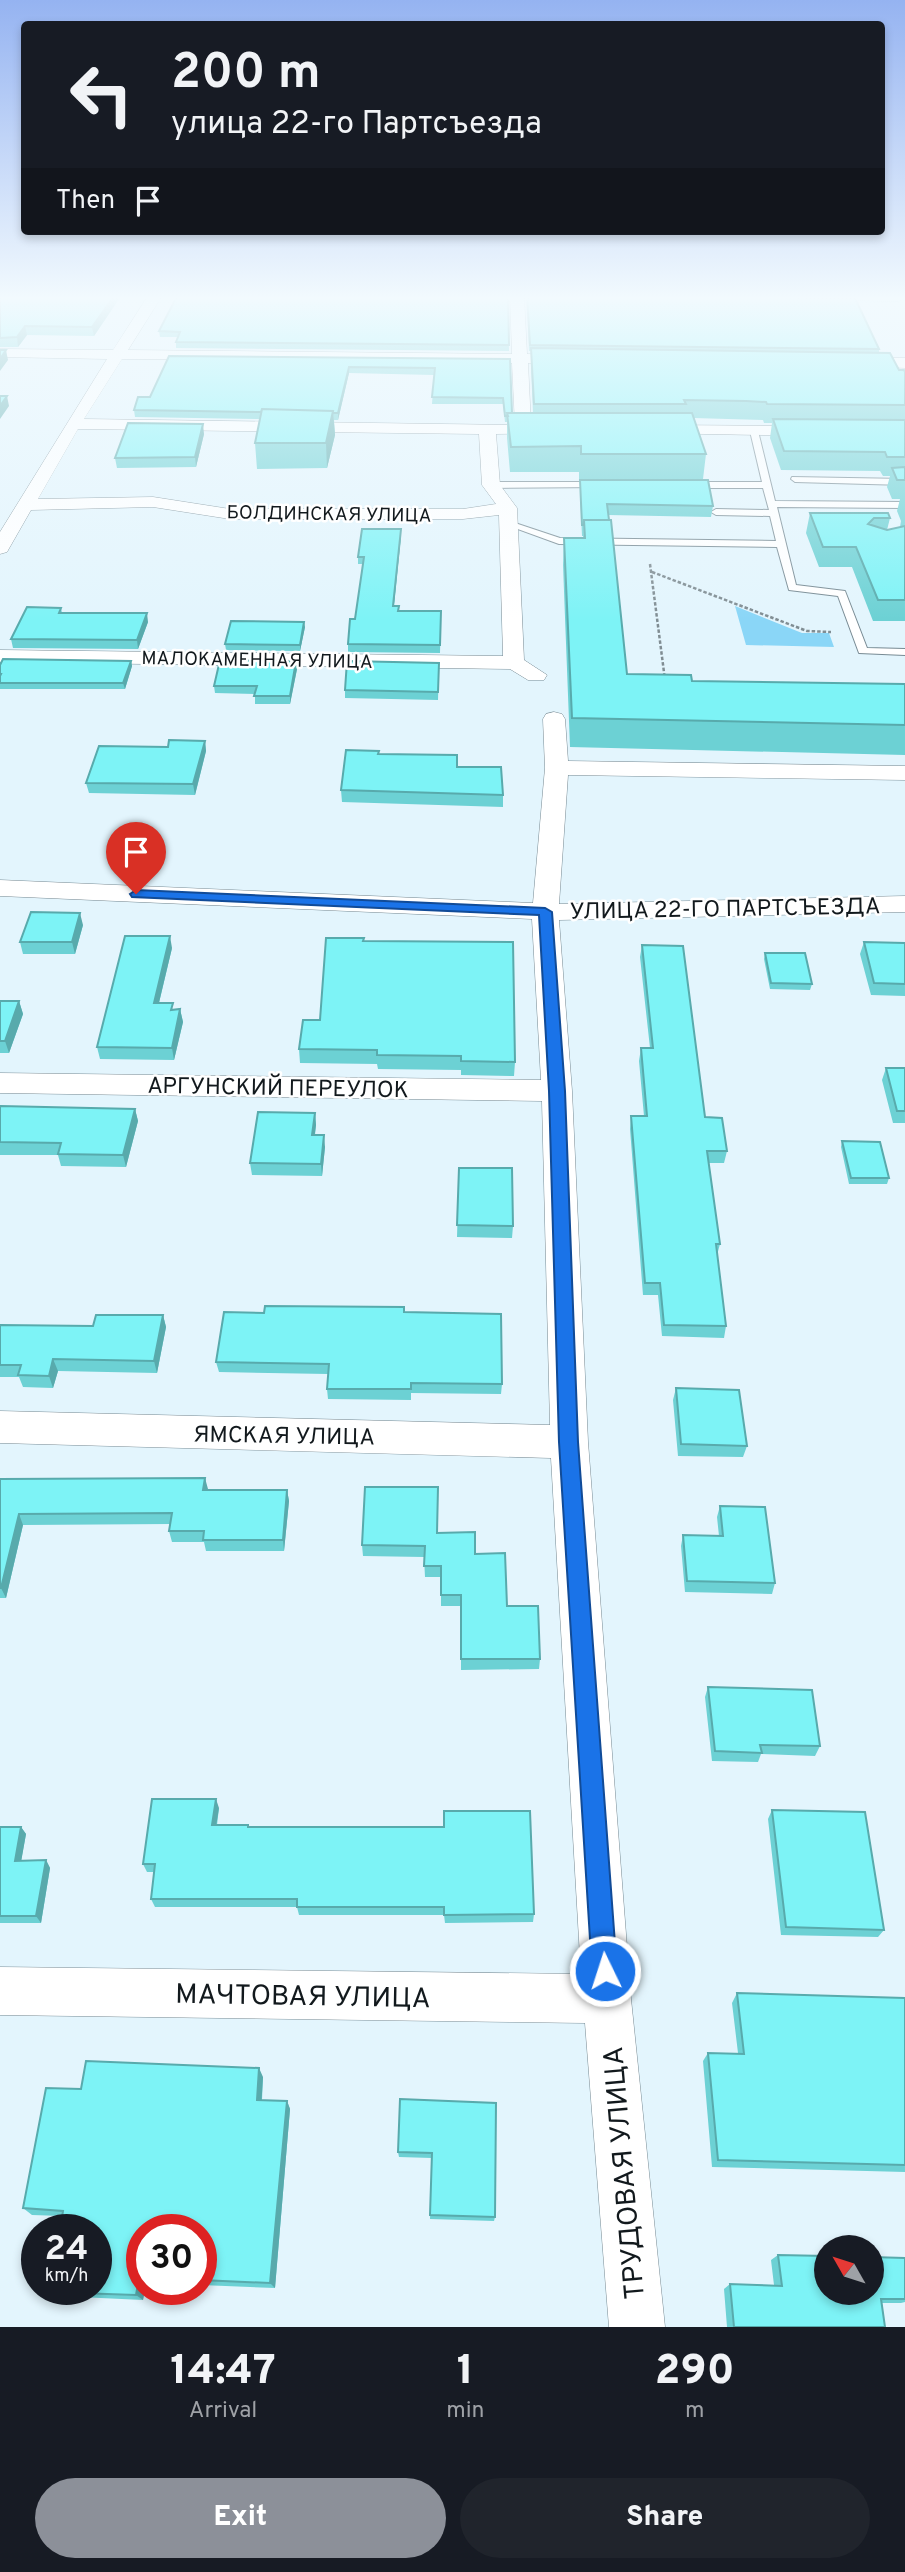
<!DOCTYPE html>
<html lang="en">
<head>
<meta charset="utf-8">
<style>
	body { margin:0; font-family:Overpass,sans-serif; background:#20242c; color:#f1f3f6; height:100vh; display:flex; flex-direction:column; font-size:26px; white-space:nowrap }
	* { box-sizing:border-box; margin:0 }
	p { font-size:23px; color:#9ea1a6 }
	.icon { flex:none; width:38px; height:38px; fill:none; stroke:currentColor; stroke-width:2; stroke-linecap:round; stroke-linejoin:round }
	.map { position:relative; height:2327px; overflow:hidden }
	.details { display:flex; flex-direction:column; background:#171b24; flex:1 }
	.details>* { flex:none }
	.guide { position:absolute; left:21px; top:21px; width:864px; height:214px; border-radius:7px; box-shadow:0 4px 10px #0003; background:#171b24; color:#f1f3f6; overflow:hidden }
	.needle { width:46px; rotate:309deg }
	.buttons { position:absolute; left:814px; top:2235px; display:grid; gap:14px }
	.buttons a { display:grid; place-items:center; width:70px; height:70px; border-radius:50%; background:#171b24; box-shadow:0 4px 10px #0003; font-size:35px }
	.speed { position:absolute; left:21px; top:2214px; display:flex; gap:14px; font-size:35px; font-weight:700; text-align:center }
	.speed>* { display:grid; place-content:center; width:91px; height:91px; border-radius:50%; background:#171b24; box-shadow:0 4px 10px #0003; line-height:1 }
	.speed small { font-size:18px; font-weight:400 }
	.speed .limit { border:10px solid #d22; background:#fff; color:#111 }
	.pin { position:absolute; display:grid; place-items:center; width:60px; height:60px; color:#fff; margin:-72px -30px; border-radius:50% 50% 50% 0; rotate:-45deg; box-shadow:0 0 7px #0007 }
	.pin .icon { rotate:45deg }
	.me { position:absolute; width:77px; margin:-38px; rotate:356deg; stroke-linejoin:round; filter:drop-shadow(0 0 5px #0008) }
	.turn { display:flex; align-items:center; gap:24px; height:147px; padding:0 35px; font-size:32px }
	.turn .icon { width:91px; height:91px; stroke-width:2.5 }
	.turn b { display:block; font-size:49px; line-height:60px }
	.then { display:flex; align-items:center; height:66px; padding:0 35px; background:#0003; gap:14px; font-size:26px }
	.eta { display:flex; justify-content:space-evenly; align-items:center; height:119px; text-align:center }
	.eta b { font-size:42px; font-weight:800; line-height:49px }
	.primary-button { display:flex; gap:14px; margin-top:auto; padding:14px 35px }
	.primary-button a { flex:1; height:80px; border-radius:42px; background:#8c9099; color:#fff; font-size:28px; font-weight:800; line-height:80px; text-align:center }
	.primary-button a+a { background:#20242c; color:#f1f3f6 }
	.map>svg:first-child { display:block }
	.green { fill:#8ad6f7 }
	.lines { fill:none; stroke-linecap:round; stroke-linejoin:round }
	.service-casing { stroke:#778a93; stroke-width:2 }
	.minor-casing { stroke:#778a93; stroke-width:1 }
	.path { stroke:#808d93; stroke-width:2.5; stroke-dasharray:3.5 2; stroke-linecap:butt }
	.service { fill:#fff; fill-rule:evenodd }
	.minor { fill:#fff; fill-rule:evenodd }
	.wall { fill:#6cd1d4 }
	.shaded-wall { fill:#58aaac }
	.building { fill:#7df3f6; stroke:#58aaac; stroke-width:2 }
	.route { fill:#1a73e8; stroke:#114b97; stroke-width:2 }
	.labels { text-anchor:middle; stroke-width:5; stroke-linejoin:round; paint-order:stroke }
	.far-street-label { font-size:19px; fill:#12191d; stroke:#fff }
	.street-label { font-size:23px; fill:#12191d; stroke:#fff }
	.near-street-label { font-size:28px; fill:#12191d; stroke:#fff }
</style>
</head>
<body>
<div class="map">
<svg width="905" height="2327" viewBox="0 0 905 2327">
	<rect width="100%" height="100%" fill="#e3f5fd"/>
	<path class="green" d="M735 606 802 633H829L834 647 746 645Z"/>
	<g class="lines">
		<g class="service-casing">
			<path id="service" d="M754 429 758 431 775 501 905 502V508L777 507 796 585 845 591 867 648 905 649V655L859 653 838 596 789 590 777 547 559 544 504 524 512 522 560 538 776 541 770 516 716 515 711 512 716 509 769 510 763 488H690L686 485 690 482H762L750 431Z
				M792 477 905 479V485L795 482 791 479Z
				M601 482 605 485 604 487 491 488 487 485 491 482Z"/>
		</g>
		<g class="minor-casing">
			<path id="minor" d="M148 296H162L128 350 512 354 510 296H524L527 354 575 355 582 359 575 363H528L531 425 556 427 558 430 556 433 496 434 500 485 517 508 524 660 547 675 544 680H528L510 669 0 662V650L503 656 499 515 463 519H230L153 507 31 510 7 552 0 554V532L107 359 0 357V349L113 350ZM122 359 512 363 515 425 84 419ZM78 429 479 434 482 485 496 504 463 509H230L153 497 38 499Z
				M772 296H905V298L899 301 779 300Z
				M854 357 905 358V368L849 365 846 362 849 359Z
				M654 425 813 426 821 431 813 436 648 433 646 430 648 427Z
				M554 712 562 714 565 719 568 761 905 766V780L568 775 559 904 905 896V912L559 920 572 1091 588 1442 631 1999 665 2327H609L585 2023 0 2015V1967L581 1974 551 1458 0 1443V1411L550 1425 542 1101 0 1093V1073L541 1080 532 919 0 896V880L533 903 545 768 543 719 546 714Z"/>
		</g>
		<path class="path" d="M650 564 665 680
			M652 572 807 631 831 632"/>
		<use href="#service" class="service"/>
		<use href="#minor" class="minor"/>
	</g>
	<path class="wall" d="M0 296H121L94 336 27 335 18 347H0Z
		M508 296 509 351 176 348V342L178 337H160L159 331Z
		M524 296H778L879 349V352L899 370 905 372V621H873L852 567H819L806 533 810 513 890 518 887 530 900 527 901 521 897 511 900 499H892L887 487 890 476H883L880 471 781 470 770 438 772 423H764L763 420 693 418 706 454 703 479H579V472H510L507 438V422H505L503 404H432L434 375 349 373 338 420H334L335 435 327 468 257 469 255 443 260 419 135 417 134 410 150 397 169 356 510 359 512 413H533L531 366V351H529L527 296Z
		M204 434 196 467 117 468 115 458Z
		M580 480 713 506 711 517 608 515 627 674 692 681 905 684V755L570 747 563 565 564 538H583V536H582L580 491Z
		M401 536 394 606H399V611H441L440 653 348 652V644L355 619 363 564H358V557Z
		M61 608 62 613 148 622 138 649 13 648 11 639Z
		M305 627 300 651 226 650 225 644Z
		M131 661 132 666 125 689H0V665Z
		M296 661 297 669 290 704H255V694L215 693 214 686Z
		M439 663 438 700 345 698V690Z
		M205 741 206 751 195 795 89 793 86 783 168 747Z
		M379 754 457 767 503 795V807L342 802 341 790Z
		M83 925 75 954H23L20 942Z
		M364 941 515 1062 514 1076 461 1075V1070L378 1069 377 1064 300 1063 299 1049 320 1020Z
		M864 942 905 943V996L871 995 860 954Z
		M642 945 705 1117 727 1151 724 1163H709L720 1244 717 1255 726 1326 724 1338 662 1336 658 1295H643L630 1129 631 1116H644L639 1061 641 1048H650L640 957Z
		M172 948 159 1003 174 1010 180 1009 183 1022 174 1060 100 1059 97 1047Z
		M765 953 812 984 810 990 770 989 764 959Z
		M0 1001H19L23 1014 9 1053H0Z
		M886 1068H905V1123H893L882 1080Z
		M0 1106 135 1109 138 1121 126 1167 61 1166 58 1155H0Z
		M315 1113 316 1125 315 1135 325 1147 322 1176 252 1175 250 1163Z
		M842 1141 889 1178 887 1184H849L841 1147Z
		M459 1168 513 1226 512 1238 457 1237Z
		M404 1312 502 1384 501 1394 411 1393V1400L328 1399 327 1389 328 1374 219 1372 216 1362Z
		M163 1315 166 1327 157 1373 58 1371 53 1388 23 1387 19 1377H0V1325L93 1326Z
		M676 1388 747 1446 743 1457 678 1456 673 1400Z
		M205 1478 207 1490H287L289 1501 284 1551H206L204 1542H172L169 1531 170 1524 23 1525 6 1598H0V1479Z
		M720 1506 775 1583 772 1594 685 1592 681 1546 683 1535 719 1536 717 1517Z
		M438 1533 475 1554 540 1659 539 1669 461 1670V1606H441V1577H425L424 1557 363 1556 362 1545Z
		M708 1687 820 1746 815 1756 761 1754 758 1762 712 1761 705 1697Z
		M219 1808 217 1825H248L249 1827 534 1914 533 1922 445 1923 444 1915H299L297 1907H155L151 1899 154 1872H147L143 1864Z
		M772 1810 884 1930 878 1937 781 1935 768 1819Z
		M0 1827H21L26 1834 21 1861 46 1860 50 1868 41 1923H0Z
		M737 1993 905 1998V2172L712 2167 703 2061 708 2053H738L732 2003Z
		M263 2077 262 2100 287 2101 290 2109 275 2288 201 2285V2230H142V2289H145L143 2300 58 2296 49 2292 62 2216 32 2215 23 2208 81 2089Z
		M400 2099 495 2217 494 2221 430 2219 432 2158 399 2157 398 2152Z
		M778 2255 905 2258V2302L901 2303H882L885 2327H727L724 2289 730 2284 774 2285 771 2260Z"/>
	<path class="shaded-wall" d="M114 296H121L94 336 92 327Z
		M25 326 27 335 18 347 17 337Z
		M6 350 8 360 0 371V359Z
		M349 367V373L338 420V413Z
		M7 396 9 406 0 419V406Z
		M333 411 335 435 327 468 326 443Z
		M203 424 204 434 196 467 195 457Z
		M401 529V536L393 613V606Z
		M147 613 148 622 138 649 137 640Z
		M304 622 305 627 300 651V645Z
		M131 661 132 666 125 689 123 683Z
		M296 661 297 669 290 704V696Z
		M205 741 206 751 195 795 193 784Z
		M80 913 83 925 75 954 72 942Z
		M170 936 172 948 156 1015 154 1003Z
		M19 1001 23 1014 9 1053 5 1041Z
		M180 1009 183 1022 174 1060 172 1048Z
		M135 1109 138 1121 126 1167 123 1155Z
		M315 1113 316 1125 313 1147 312 1135Z
		M324 1135 325 1147 322 1176 321 1164Z
		M163 1315 166 1327 157 1373 154 1361Z
		M53 1359 58 1371 53 1388 49 1376Z
		M205 1478 208 1489 206 1501 203 1490Z
		M287 1490 289 1501 284 1551 283 1540Z
		M19 1514 23 1525 6 1598 1 1588Z
		M216 1799 219 1808 215 1833 212 1825Z
		M21 1827 26 1834 20 1868 15 1861Z
		M46 1860 50 1868 41 1923 36 1916Z
		M259 2068 263 2077 261 2109 257 2100Z
		M287 2101 290 2109 275 2288 270 2283Z
		M139 2278 142 2280V2289H145L143 2300 136 2295Z"/>
	<path class="building" d="M0 296H114L92 327 25 326 17 337 0 338Z
		M177 296H508L509 345 176 342 180 332 159 331Z
		M527 296H778L780 297 855 298 879 349 530 345Z
		M531 348 890 353 899 370H904L905 372V405L767 404 766 402 746 401 684 400 686 404H534Z
		M0 350H6L0 359Z
		M169 356 510 359 512 413H507L508 416H505L503 398 432 397 435 368 349 367 338 413H333V411L262 409 261 412 134 410 138 397H150Z
		M0 396H7L0 406Z
		M262 409 333 411 326 443H255Z
		M507 413H692L706 454H581V446L511 447Z
		M773 419 905 420V457H887L885 452 784 451Z
		M128 423 203 424 195 457 115 458Z
		M905 467V480H897L892 468Z
		M580 480H708L713 506 607 504 609 520H584V525H582Z
		M810 513H888L890 518H874L868 524 887 530 905 526V600H878L856 547H823Z
		M584 520H611L627 674 691 675 692 681 905 684V725L572 718 564 538H585Z
		M362 529H401L393 606H399L398 611H441L440 645 348 644 350 619H355L364 557H358Z
		M27 607 61 608 59 613H147L137 640 11 639Z
		M231 621 304 622 300 645 225 644Z
		M3 659 131 661 123 683H0V676L1 674H0V665Z
		M220 660 296 661 290 696H254L257 686H214Z
		M347 661 439 663 438 692 345 690Z
		M169 740 205 741 193 784 86 783 99 746 168 747Z
		M346 750 379 751 378 754 457 755V767H501L503 795 341 790Z
		M31 912 80 913 72 942H20Z
		M125 936H170L154 1003H173L171 1010 180 1009 172 1048 97 1047Z
		M326 938H364L363 941 513 942 515 1062 461 1061V1056L377 1055V1050L299 1049 303 1020H320Z
		M864 942 905 943V984L874 983Z
		M642 945 683 946 705 1117 722 1118 727 1151H707L720 1244H716L726 1326 664 1325 660 1283H645L631 1116H647L641 1048H653Z
		M765 953H805L812 984 771 983Z
		M0 1001H19L5 1041H0Z
		M886 1068H905V1111H897Z
		M0 1106 135 1109 123 1155 58 1154 61 1143 0 1142Z
		M258 1112 315 1113 312 1135H324L321 1164 250 1163Z
		M842 1141 880 1142 889 1178H851Z
		M459 1168H512L513 1226 457 1225Z
		M265 1306 404 1307V1312L501 1314 502 1384 411 1383V1389H327L329 1364 216 1362 224 1312 264 1313Z
		M96 1315H163L154 1361 53 1359 49 1376 18 1375 21 1365H0V1325L93 1326Z
		M676 1388 739 1390 747 1446 681 1444Z
		M205 1478 203 1490H287L283 1540H203L204 1531H169L172 1513 19 1514 1 1588H0V1479Z
		M365 1487H438L437 1533 475 1532V1554L505 1553 507 1606H538L540 1659H461V1595H441V1566H424L425 1546 362 1545Z
		M720 1506 765 1507 775 1583 687 1581 683 1535 723 1536Z
		M708 1687 812 1690 820 1746 760 1745 762 1753 715 1751Z
		M152 1799H216L212 1825H248V1827H444V1811H530L534 1914 444 1915V1907H297V1899H151L155 1864H143Z
		M772 1810 865 1812 884 1930 786 1927Z
		M0 1827H21L15 1861 46 1860 36 1916H0Z
		M737 1993 905 1998V2165L718 2160 708 2053 744 2054Z
		M86 2061 259 2068 257 2100 287 2101 270 2283 201 2280V2230H142V2278H139L136 2295 49 2292V2289H96V2230H60L63 2211 23 2208 46 2088 81 2089Z
		M400 2099 496 2103 495 2217 430 2215 432 2153 398 2152Z
		M778 2255 826 2256V2292H872V2257L905 2258V2299H881L885 2327H734L730 2284 782 2286Z"/>
	<linearGradient id="sky" x2="0" y2="1"><stop stop-color="#95b3f1"/><stop offset="0.48" stop-color="#f2fafe"/><stop offset="1" stop-color="#f2fafe" stop-opacity="0"/></linearGradient>
	<rect width="905" height="621" fill="url(#sky)"/>
	<path class="route" d="M136 890 545 908 552 912 565 1091 578 1442 617 1971 613 1980 605 1983 596 1980 592 1971 559 1442 549 1091 539 915 132 897 130 894Z"/>
	<g class="labels">
		<g class="far-street-label">
			<text transform="translate(329 513) rotate(1)" y="7">БОЛДИНСКАЯ УЛИЦА</text>
			<text transform="translate(257 659) rotate(1)" y="7">МАЛОКАМЕННАЯ УЛИЦА</text>
		</g>
		<g class="street-label">
			<text transform="translate(725 908) rotate(-1)" y="8">УЛИЦА 22-ГО ПАРТСЪЕЗДА</text>
			<text transform="translate(278 1087) rotate(1)" y="8">АРГУНСКИЙ ПЕРЕУЛОК</text>
			<text transform="translate(284 1435) rotate(1)" y="8">ЯМСКАЯ УЛИЦА</text>
		</g>
		<g class="near-street-label">
			<text transform="translate(303 1995) rotate(1)" y="10">МАЧТОВАЯ УЛИЦА</text>
			<text transform="translate(623 2173) rotate(-95)" y="10">ТРУДОВАЯ УЛИЦА</text>
		</g>
	</g>
</svg>
<div class="buttons">
<a><svg class="needle" viewBox="-14 -14 28 28"><path d="M0-13l5 13h-10z" fill="#e53935"/><path d="M0 13l5-13h-10z" fill="#9ea1a6"/></svg></a>
</div>
<div class="speed"><div>24<small>km/h</small></div><div class="limit">30</div></div>
<div class="pin" style="left:136px;top:894px;background:#d93025"><svg class="icon" aria-label="arrive" viewBox="0 0 24 24"><path d="M6 21V4h12l-3 4 3 4H6"/></svg></div>
<svg class="me" style="left:605px;top:1971px" viewBox="-20 -20 40 40"><circle r="17" fill="#1a73e8" stroke="#fff" stroke-width="3"/><path d="M0-11L8 9 0 5-8 9z" fill="#fff"/></svg>
<div class="guide">
<div class="turn"><svg class="icon" aria-label="left" viewBox="0 0 24 24"><path d="M17 20v-9H6M10 6l-5 5 5 5"/></svg><div><b>200 m</b>улица 22-го Партсъезда</div></div>
<div class="then">Then<svg class="icon" aria-label="arrive" viewBox="0 0 24 24"><path d="M6 21V4h12l-3 4 3 4H6"/></svg></div>
</div>
</div>
<section class="details">
<div class="eta">
<div><b>14:47</b><p>Arrival</p></div>
<div><b>1</b><p>min</p></div>
<div><b>290</b><p>m</p></div>
</div>
<div class="primary-button"><a>Exit</a><a>Share</a></div>
</section>
</body>
</html>
